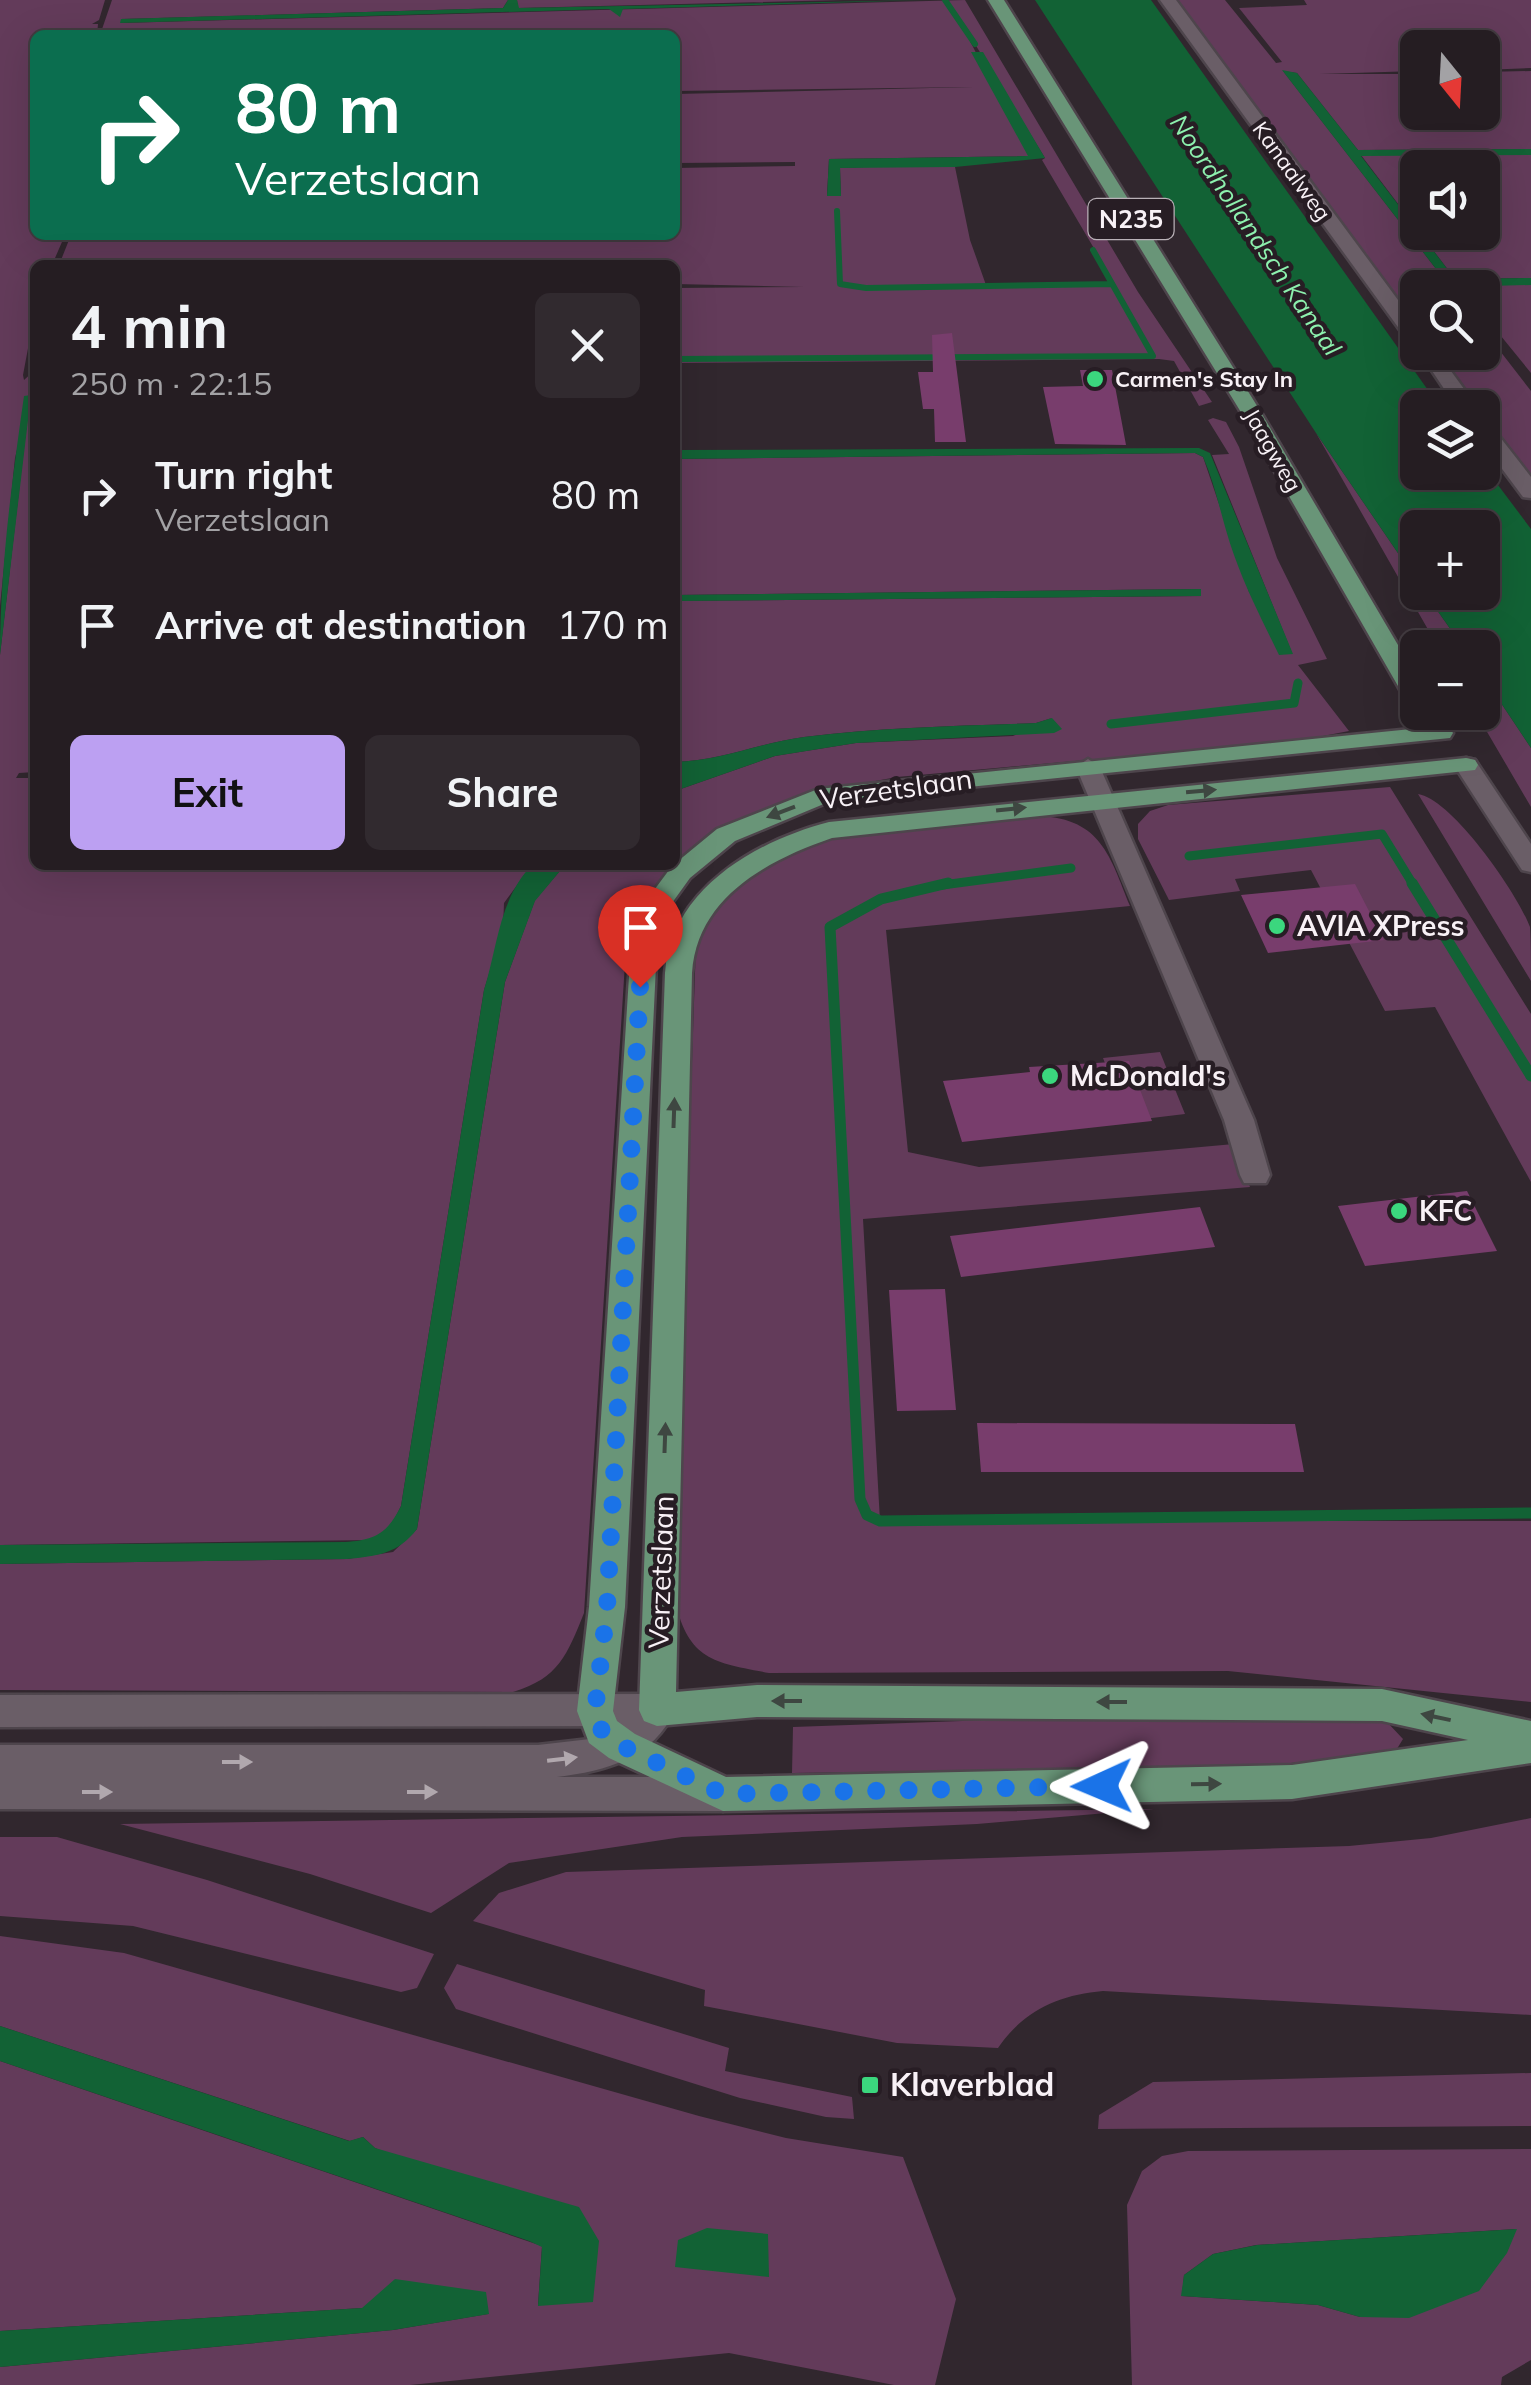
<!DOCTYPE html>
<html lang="en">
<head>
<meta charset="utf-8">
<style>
	body { margin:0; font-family:Mulish,sans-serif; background:#312a2f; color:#f1f3f6; height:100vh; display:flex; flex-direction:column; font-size:38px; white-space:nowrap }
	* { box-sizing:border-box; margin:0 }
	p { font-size:32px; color:#a3a2a5 }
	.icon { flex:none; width:55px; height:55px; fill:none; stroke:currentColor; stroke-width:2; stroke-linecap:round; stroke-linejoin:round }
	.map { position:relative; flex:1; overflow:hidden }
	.side { position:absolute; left:30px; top:260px; width:650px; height:610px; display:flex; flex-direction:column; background:#251d22; border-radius:15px; box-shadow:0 10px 40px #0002,0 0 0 2px #423b40 }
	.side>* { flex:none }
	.banner { position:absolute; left:30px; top:30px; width:650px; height:210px; border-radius:15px; box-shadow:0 10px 40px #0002,0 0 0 2px #423b40; background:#0b6e4f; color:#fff; overflow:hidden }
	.needle { width:65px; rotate:162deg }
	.fabs { position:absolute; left:1400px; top:30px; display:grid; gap:20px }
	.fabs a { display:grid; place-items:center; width:100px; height:100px; border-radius:15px; background:#251d22; box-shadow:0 10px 40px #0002,0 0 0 2px #423b40; font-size:50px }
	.pin { position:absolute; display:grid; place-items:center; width:85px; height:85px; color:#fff; margin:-102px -42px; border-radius:50% 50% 50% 0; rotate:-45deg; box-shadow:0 0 10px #0007 }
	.pin .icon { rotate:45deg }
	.me { position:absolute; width:110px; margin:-55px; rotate:269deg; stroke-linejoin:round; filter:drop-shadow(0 0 8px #0008) }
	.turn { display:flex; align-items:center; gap:35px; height:210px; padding:0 40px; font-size:45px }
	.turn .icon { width:130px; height:130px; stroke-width:2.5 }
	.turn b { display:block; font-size:70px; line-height:85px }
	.round { display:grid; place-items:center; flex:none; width:105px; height:105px; border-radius:15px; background:#312a2f }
	.summary { display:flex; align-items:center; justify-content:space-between; height:170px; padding:0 40px }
	h1 { font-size:60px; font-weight:700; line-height:75px }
	.action { display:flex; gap:20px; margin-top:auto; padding:20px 40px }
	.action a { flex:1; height:115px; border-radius:15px; background:#bca0f2; color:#111; font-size:40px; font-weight:700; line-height:115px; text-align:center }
	.action a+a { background:#312a2f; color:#f1f3f6 }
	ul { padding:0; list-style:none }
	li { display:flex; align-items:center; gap:30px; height:130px; padding:0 40px }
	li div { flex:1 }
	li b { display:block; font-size:38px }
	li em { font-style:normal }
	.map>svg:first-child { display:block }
	.green { fill:#633b5a; fill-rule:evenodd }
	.water { fill:#126235 }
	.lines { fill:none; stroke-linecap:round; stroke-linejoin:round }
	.stream-far2 { stroke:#126235; stroke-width:6 }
	.stream-far1 { stroke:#126235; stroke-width:9 }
	.stream { stroke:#126235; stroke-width:11 }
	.building { fill:#783d6c }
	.minor-casing { stroke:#4e454c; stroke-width:5 }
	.secondary-casing { stroke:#4e454c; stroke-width:5 }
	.primary-casing { stroke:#4e454c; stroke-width:5 }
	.minor { fill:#6a5e67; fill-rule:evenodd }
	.secondary { fill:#6a5e67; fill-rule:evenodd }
	.primary { fill:#699578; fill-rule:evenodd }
	.oneway { fill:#3e4741 }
	.oneway2 { fill:#b1a8ae }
	.route { stroke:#1a73e8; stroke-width:18; stroke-dasharray:0 32.4 }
	.poi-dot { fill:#3bd77e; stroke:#271d24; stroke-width:4 }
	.labels { text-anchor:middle; stroke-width:9; stroke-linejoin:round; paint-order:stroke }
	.far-street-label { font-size:22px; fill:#f8f1f6; stroke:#271d24 }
	.far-poi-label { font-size:22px; font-weight:bold; fill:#f8f1f6; stroke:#271d24; text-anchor:start }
	.shield { fill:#271d24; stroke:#b9b1b7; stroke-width:2.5 }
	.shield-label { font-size:25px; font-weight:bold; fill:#f8f1f6 }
	.far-water-label { font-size:25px; font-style:italic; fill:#8df1ae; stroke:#271d24 }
	.street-label { font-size:28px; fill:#f8f1f6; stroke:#271d24 }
	.poi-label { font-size:28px; font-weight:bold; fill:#f8f1f6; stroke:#271d24; text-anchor:start }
	.near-poi-label { font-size:32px; font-weight:bold; fill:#f8f1f6; stroke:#271d24; text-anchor:start }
</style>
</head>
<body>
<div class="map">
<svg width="1531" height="2385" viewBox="0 0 1531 2385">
	<rect width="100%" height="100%" fill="#31272e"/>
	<path class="green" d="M0 0H105L99 20 92 24H98L97 35H35V235H65L52 265H35V311L23 375 24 380 35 370V772L19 773 16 778H35V865H532L504 903 503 929 484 990 401 1506 392 1524 375 1540 0 1545V655L30 396 15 458 0 606Z
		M112 0H508L503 8 122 19 121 23 965 0 1138 292 1212 402 1199 406 1174 361 1159 359 675 363V288L804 287 675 284V265H59L71 235H675V168L795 166V162L675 163V94L973 87 675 91V35H100ZM954 10 1045 158 1042 160 1115 284 986 285 970 240 955 167 947 164 840 168 841 196 827 195 829 159 1029 156Z
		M517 0H844L518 8Z
		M1177 0H1225L1276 63 1282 62 1239 8 1307 5 1304 0H1531V68L1483 70 1482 48H1418L1417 71 1320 74H1417L1418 112H1482L1483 72 1531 71V149L1358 150 1297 73 1283 71 1450 287 1418 288 1417 328Z
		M1361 155H1531V278L1455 279ZM1418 168H1482V232H1418Z
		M1461 285H1531V373L1483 314 1482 288Z
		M1483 329 1531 391V478L1483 415 1482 408 1477 407 1436 353 1482 352Z
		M1213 418 1226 422 1239 447 1277 558 1327 659 1298 665 1349 731 1297 741 897 777 821 791 720 828 659 883 642 908 626 947 584 1613C567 1655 559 1678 513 1692L0 1690V1564L347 1559 393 1552 417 1529 505 982 535 900 565 865H675V791L775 756 856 743 1013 736 1052 718 1036 723C959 726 880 727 804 737 759 743 720 761 675 762V601L1201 596 1200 589 675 595V459L1195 453 1203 457 1249 592 1292 653 1212 455 1229 454 1208 420Z
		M1316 433 1417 581 1418 592 1425 593 1463 647H1438Z
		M1483 676 1531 748V807L1476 713 1482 712Z
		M1390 787 1531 1014V1182L1435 1007 1385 1011 1311 870 1235 879 1240 891 1169 900 1138 839V824L1150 811 1168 805Z
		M1418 794C1452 799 1518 894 1530 927 1531 941 1531 965 1531 981Z
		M1040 816C1101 819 1110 856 1130 906L886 930 908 1152 979 1167 1234 1144 1250 1187 863 1219 880 1521H1531V1702L1228 1671 769 1673C710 1662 688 1659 674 1597L696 943C758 815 918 829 1040 816Z
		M1160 1052 1185 1114 1127 1121 1103 1058Z
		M1078 1717 1387 1722 1403 1739 1395 1752 1253 1767 792 1773 793 1727Z
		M1154 1809 977 1824 682 1837 509 1863 431 1913 310 1874 120 1824Z
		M1531 1818V2015L1103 1991C1059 1995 1024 2010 998 2048L897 2043 704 2006 705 1990 473 1921 499 1893 566 1872 1349 1846 1431 1838Z
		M0 1837H57L207 1880 434 1954 417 1988 401 1992 133 1926 0 1916Z
		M0 1936 124 1953 699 2116 786 2138 903 2157 956 2299 935 2385H894L729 2353 410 2385H0V2367L393 2330 488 2314 362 2308 0 2331V2061L542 2246 538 2305 599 2241 375 2148 363 2137 350 2141 0 2026Z
		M457 1964 729 2048 725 2071 852 2097 854 2119 826 2117 740 2098 456 2009 444 1988Z
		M1531 2073V2126L1098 2129 1099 2115 1153 2082Z
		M1531 2149V2360L1502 2377 1501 2385H1132L1127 2205 1142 2171 1162 2156 1188 2151ZM1516 2229 1360 2317 1318 2305 1182 2296 1184 2275 1213 2254 1256 2245Z"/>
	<path class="water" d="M508 0H517L519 8 925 0 623 9 620 17 609 9 120 23 121 19 503 8Z
		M1035 0H1151L1440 407 1418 408V472H1482L1483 465 1531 529V748L1483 676 1482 648 1463 647 1425 593 1482 592V528H1418L1417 581 1316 433Z
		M971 52H983L1045 158 955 167 840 168 841 196H827L829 159 1028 156Z
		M1282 70 1297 73 1358 150 1531 149V155L1361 156 1455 279 1531 278V285L1450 287Z
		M31 395 0 655C0 568 12 481 24 396Z
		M1199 448 1210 453 1293 654 1279 655C1263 622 1246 589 1234 555 1222 522 1217 489 1203 457L1195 453 675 459V450Z
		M1201 589V596L675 601V595Z
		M1052 718 1062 729 1054 733 856 743 775 756 675 791V762C720 761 759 743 804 737 881 727 959 726 1036 723Z
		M532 865H565L535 901 505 982 417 1529C398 1554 377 1556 347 1559L0 1564V1545L345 1542C375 1540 387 1534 401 1506L484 990C498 945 499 899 532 865Z
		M0 2026 349 2141 363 2137 375 2148 579 2207 599 2241 593 2302 538 2306 542 2247 529 2241 0 2061Z
		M707 2228 768 2234 769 2277 675 2267 678 2240Z
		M1517 2229 1507 2253 1479 2291 1409 2318 1360 2317 1318 2305 1181 2296 1184 2275 1213 2254 1257 2245Z
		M395 2279 486 2292 489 2314 393 2330 0 2367V2331L362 2308Z"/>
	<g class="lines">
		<path class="stream-far2" d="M945 0 975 44
			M837 211 840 284 866 288 1112 284
			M675 359 1153 356 1093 250"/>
		<path class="stream-far1" d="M1111 724 1294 703 1298 683
			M1189 856 1382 834 1414 886
			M935 886 1071 868"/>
		<path class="stream" d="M948 883 881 899 830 927 860 1499 867 1515 880 1521 1531 1513
			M1412 883 1531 1076"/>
	</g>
	<path class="building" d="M952 333 957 372 966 442H935L934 409H923L918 372H933L932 335Z
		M1080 370H1112L1126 445 1055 444 1043 387 1083 386Z
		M1355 884 1384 940 1268 953 1241 895Z
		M1129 1061 1152 1121 962 1142 943 1081 1030 1072 1029 1067Z
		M1467 1191 1497 1251 1365 1266 1338 1206Z
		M1200 1207 1215 1247 961 1277 950 1236Z
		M945 1289 956 1410 897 1411 889 1290Z
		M977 1423 1295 1424 1304 1472H981Z"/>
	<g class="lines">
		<g class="minor-casing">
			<path id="minor" d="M1160 0H1176L1418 327V347L1411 345Z
				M1418 350 1437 352 1478 408H1457Z
				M1482 421 1489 423 1531 477V498L1523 497 1482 442Z
				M1088 759 1100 767 1254 1120 1270 1175 1266 1183H1244L1240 1175 1224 1120 1076 767Z"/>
		</g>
		<g class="secondary-casing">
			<path id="secondary" d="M1466 758 1475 760 1531 844V872L1522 870 1454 765Z
				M657 1694 670 1699 675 1710C653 1758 607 1771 557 1777H723L736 1782 742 1794 736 1806 723 1811 0 1809V1745H538L590 1739 619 1726 0 1727V1695Z"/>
		</g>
		<g class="primary-casing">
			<path id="primary" d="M988 0H1004L1259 409 1418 679V707L1406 700 1239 409Z
				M1441 726 1450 728 1453 733 1450 738 831 801 735 841 690 878 672 903 657 945 625 1607 613 1711 617 1721 635 1734 726 1777 1292 1765 1468 1740 1382 1721 757 1717 657 1726 644 1721 639 1710 665 973C671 889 756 841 829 822L1466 758 1475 760 1478 765 1475 770 832 838C768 860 697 897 692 973L676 1692 757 1685 1382 1689 1531 1721V1763L1292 1799 723 1811 609 1758 589 1743 577 1711 589 1607 631 945 646 901 672 866 717 829 818 789Z"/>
		</g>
		<use href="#minor" class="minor"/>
		<use href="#secondary" class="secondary"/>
		<use href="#primary" class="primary"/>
	</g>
	<defs><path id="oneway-solid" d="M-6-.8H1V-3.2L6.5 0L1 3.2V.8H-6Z" transform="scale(2.5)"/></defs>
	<g class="oneway">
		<use href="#oneway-solid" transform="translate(1201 791) rotate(-5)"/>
		<use href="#oneway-solid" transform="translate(1011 809) rotate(-6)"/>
		<use href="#oneway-solid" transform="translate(781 812) rotate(159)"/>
		<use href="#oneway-solid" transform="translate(674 1113) rotate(-88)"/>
		<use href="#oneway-solid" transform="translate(665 1438) rotate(-88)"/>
		<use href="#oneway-solid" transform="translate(787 1701) rotate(-180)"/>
		<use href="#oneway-solid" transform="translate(1112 1702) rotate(-180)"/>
		<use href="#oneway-solid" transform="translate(1436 1717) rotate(-168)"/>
		<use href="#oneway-solid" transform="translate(1206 1784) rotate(-1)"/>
	</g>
	<g class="oneway2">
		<use href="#oneway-solid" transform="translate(562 1759) rotate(-7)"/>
		<use href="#oneway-solid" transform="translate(237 1762)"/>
		<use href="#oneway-solid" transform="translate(97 1792)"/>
		<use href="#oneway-solid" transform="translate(422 1792)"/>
	</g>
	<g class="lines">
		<path class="route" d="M640 987 607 1608 595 1711 602 1731 622 1746 723 1794 1102 1786"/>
	</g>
	<g class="poi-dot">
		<circle cx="1095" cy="379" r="10"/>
		<circle cx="1277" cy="926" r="10"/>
		<circle cx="1050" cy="1076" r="10"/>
		<circle cx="1399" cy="1211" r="10"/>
		<rect x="860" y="2075" width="20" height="20" rx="5"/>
	</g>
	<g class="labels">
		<g class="far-street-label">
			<text transform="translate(1292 171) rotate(54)" y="8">Kanaalweg</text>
			<text transform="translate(1273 450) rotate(60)" y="8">Jaagweg</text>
		</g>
		<g class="far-poi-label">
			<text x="1115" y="387">Carmen's Stay In</text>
		</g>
		<rect class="shield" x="1088.5" y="199" width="85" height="40" rx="8"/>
		<g class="shield-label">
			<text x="1131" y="228">N235</text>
		</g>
		<g class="far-water-label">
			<text transform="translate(1256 235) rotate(56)" y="9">Noordhollandsch Kanaal</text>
		</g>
		<g class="street-label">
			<text transform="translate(896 789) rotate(-8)" y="10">Verzetslaan</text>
			<text transform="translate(661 1572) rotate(-88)" y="10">Verzetslaan</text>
		</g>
		<g class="poi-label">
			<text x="1297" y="936">AVIA XPress</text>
			<text x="1070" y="1086">McDonald's</text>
			<text x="1419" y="1221">KFC</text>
		</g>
		<g class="near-poi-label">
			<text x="890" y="2096">Klaverblad</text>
		</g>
	</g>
</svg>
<div class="fabs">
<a><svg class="needle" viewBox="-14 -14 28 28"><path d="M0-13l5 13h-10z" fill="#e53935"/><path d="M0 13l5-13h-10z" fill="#a3a2a5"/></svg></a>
<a><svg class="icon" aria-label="sound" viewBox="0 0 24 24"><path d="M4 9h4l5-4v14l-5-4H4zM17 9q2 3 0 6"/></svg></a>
<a><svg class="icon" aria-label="search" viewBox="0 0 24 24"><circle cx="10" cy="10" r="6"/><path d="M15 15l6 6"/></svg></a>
<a><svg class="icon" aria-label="layers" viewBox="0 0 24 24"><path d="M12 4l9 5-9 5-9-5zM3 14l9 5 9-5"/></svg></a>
<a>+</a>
<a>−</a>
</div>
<div class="pin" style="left:640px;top:987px;background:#d93025"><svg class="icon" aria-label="arrive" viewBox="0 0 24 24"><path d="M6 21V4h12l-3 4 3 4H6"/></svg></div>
<svg class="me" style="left:1102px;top:1786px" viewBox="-20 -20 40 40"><path d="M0-17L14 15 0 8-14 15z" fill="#1a73e8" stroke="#fff" stroke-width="4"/></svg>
<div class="banner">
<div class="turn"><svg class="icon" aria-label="right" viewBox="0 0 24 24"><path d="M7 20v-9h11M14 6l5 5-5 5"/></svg><div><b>80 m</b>Verzetslaan</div></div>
</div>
<section class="side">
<div class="summary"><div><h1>4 min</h1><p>250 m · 22:15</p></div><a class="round"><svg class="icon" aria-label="close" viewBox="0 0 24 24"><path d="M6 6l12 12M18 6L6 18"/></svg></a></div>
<ul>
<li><svg class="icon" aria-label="right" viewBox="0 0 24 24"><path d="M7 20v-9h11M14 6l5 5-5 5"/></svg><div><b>Turn right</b><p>Verzetslaan</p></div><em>80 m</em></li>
<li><svg class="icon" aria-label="arrive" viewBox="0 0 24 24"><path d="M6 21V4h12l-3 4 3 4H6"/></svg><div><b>Arrive at destination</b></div><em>170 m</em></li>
</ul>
<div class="action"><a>Exit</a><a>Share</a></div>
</section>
</div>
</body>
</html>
